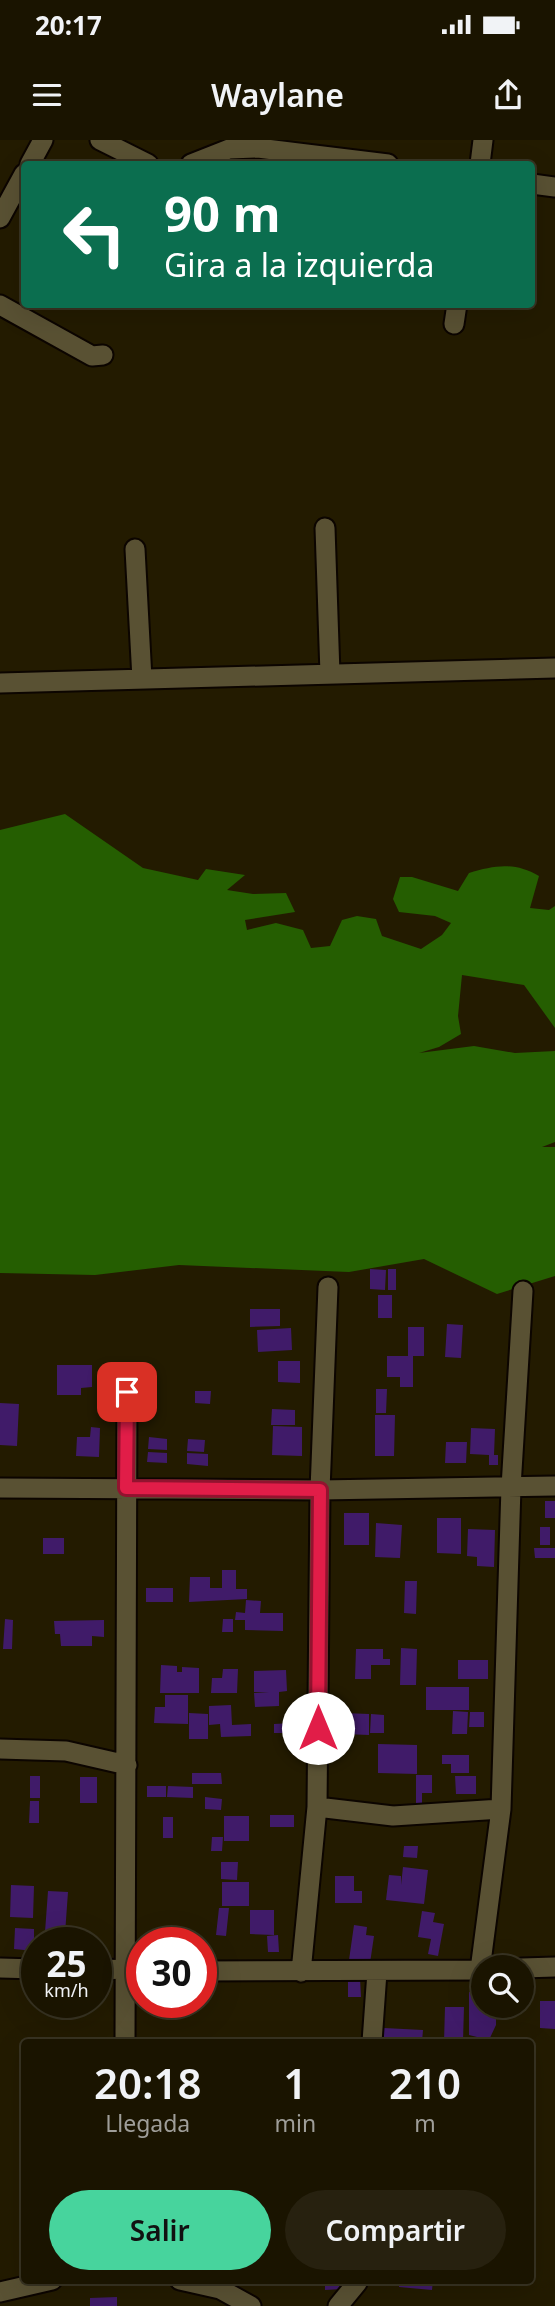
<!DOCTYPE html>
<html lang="es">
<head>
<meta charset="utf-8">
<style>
	body { margin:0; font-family:"Noto Sans",sans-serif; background:#27210f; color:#f1f3f6; height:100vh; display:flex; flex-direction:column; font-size:26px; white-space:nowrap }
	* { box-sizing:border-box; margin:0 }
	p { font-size:23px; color:#9f9e99 }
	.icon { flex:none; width:38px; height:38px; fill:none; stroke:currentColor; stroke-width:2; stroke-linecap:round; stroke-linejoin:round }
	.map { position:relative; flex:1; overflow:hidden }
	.side { position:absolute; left:21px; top:1899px; width:513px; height:245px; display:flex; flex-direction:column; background:#1a1400; border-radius:7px; box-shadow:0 7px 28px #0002,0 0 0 2px #383322 }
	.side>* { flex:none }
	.guide { position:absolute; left:21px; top:21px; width:514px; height:147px; border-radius:7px; box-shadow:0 7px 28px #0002,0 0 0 2px #383322; background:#0b6e4f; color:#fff; overflow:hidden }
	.buttons { position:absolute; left:471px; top:1815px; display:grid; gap:14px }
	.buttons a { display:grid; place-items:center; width:63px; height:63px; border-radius:50%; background:#1a1400; box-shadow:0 7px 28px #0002,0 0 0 2px #383322; font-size:35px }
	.speed { position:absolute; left:21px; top:1787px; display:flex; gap:14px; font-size:35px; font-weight:700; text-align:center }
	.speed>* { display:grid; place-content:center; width:91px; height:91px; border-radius:50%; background:#1a1400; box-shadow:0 7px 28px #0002,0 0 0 2px #383322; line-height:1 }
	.speed small { font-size:18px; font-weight:400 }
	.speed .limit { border:10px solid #d22; background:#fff; color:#111 }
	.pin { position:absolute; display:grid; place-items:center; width:60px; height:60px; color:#fff; margin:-30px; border-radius:14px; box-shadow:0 4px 10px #0006 }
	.me { position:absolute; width:77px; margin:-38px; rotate:0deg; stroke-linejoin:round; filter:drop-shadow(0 0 5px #0008) }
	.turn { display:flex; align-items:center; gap:24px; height:147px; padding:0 28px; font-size:32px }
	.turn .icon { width:91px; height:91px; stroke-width:2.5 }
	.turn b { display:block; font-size:49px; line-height:60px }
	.eta { display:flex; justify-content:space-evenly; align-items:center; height:119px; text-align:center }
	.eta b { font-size:42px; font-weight:600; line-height:49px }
	.button { display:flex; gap:14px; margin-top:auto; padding:14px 28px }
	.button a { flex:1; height:80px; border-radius:42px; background:#47d49d; color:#111; font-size:28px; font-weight:600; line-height:80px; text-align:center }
	.button a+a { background:#27210f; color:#f1f3f6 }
	.status { display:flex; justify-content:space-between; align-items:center; height:49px; padding:0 35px; background:#1a1400; direction:ltr }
	.status svg { height:19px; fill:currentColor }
	header { display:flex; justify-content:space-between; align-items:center; height:91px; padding:0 28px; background:#1a1400; font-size:32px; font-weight:600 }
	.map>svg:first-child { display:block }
	.forest { fill:#255e01 }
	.building { fill:#401b69 }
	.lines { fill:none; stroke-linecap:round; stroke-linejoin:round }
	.minor-casing { stroke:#0c0500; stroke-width:23 }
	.minor { stroke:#595133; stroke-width:19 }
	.route-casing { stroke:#92132f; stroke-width:18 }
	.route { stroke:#e11d48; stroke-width:12 }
</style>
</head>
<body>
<div class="status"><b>20:17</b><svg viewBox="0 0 49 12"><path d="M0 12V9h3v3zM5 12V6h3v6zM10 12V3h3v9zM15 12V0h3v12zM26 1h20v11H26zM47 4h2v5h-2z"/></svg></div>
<header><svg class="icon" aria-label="menu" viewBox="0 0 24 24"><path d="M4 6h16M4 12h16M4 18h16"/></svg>Waylane<svg class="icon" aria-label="share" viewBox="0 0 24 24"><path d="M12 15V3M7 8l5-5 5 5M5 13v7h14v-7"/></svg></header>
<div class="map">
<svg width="555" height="2166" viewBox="0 0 555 2166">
	<rect width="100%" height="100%" fill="#231b00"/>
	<path class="forest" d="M65 674 143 728 198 740 206 729 245 735 227 750 253 754 286 753 295 772 245 780 247 790 276 783 303 790 311 808 330 806 342 780 357 776 376 779 382 796 421 809 442 795 451 783 435 776 399 772 393 759 400 737H412L458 751 469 733C495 725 515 722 539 736L530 768 549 770 555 766V888L524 845 462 835 458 876 461 894 439 907 419 913 474 906 515 913 555 911V1002L542 1007H555V1136L497 1154 424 1119 349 1132 179 1125 95 1135 0 1133V690Z"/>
	<path class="building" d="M370 1129 386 1130 385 1150 370 1149Z
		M388 1129H396V1150H388Z
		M378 1155H392V1178H378Z
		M250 1169H280V1186L250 1187Z
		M447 1184 463 1185 461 1218 445 1217Z
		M408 1187H424V1216H413V1247H400V1237H387V1216H408Z
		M291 1188 292 1210 258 1212 257 1190Z
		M278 1221H300V1243L278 1242Z
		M57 1225H92V1247L81 1248V1255H57Z
		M376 1249H387L386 1273H376Z
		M195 1251H211L210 1264 195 1263Z
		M0 1263 19 1264 17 1306 0 1305Z
		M272 1269 295 1270V1285H271Z
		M375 1275H395L394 1316H375Z
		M273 1286 302 1287V1316L272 1315Z
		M91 1287 100 1288 99 1317 76 1316 77 1297H90Z
		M471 1288 495 1289 494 1315H498V1325H489V1315L470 1314Z
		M149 1297 167 1299V1310L148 1309Z
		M188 1299 205 1300 204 1312 187 1311Z
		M446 1302H467L466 1323H445Z
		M148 1312 167 1313V1323L147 1322Z
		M187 1313 208 1314V1326L187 1324Z
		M545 1361H555V1378H545Z
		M344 1373H369V1405H344Z
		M437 1378H461V1414L437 1413Z
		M376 1383 402 1385 400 1418 375 1417Z
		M540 1387H550V1405H540Z
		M468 1389 495 1390 494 1427 477 1426V1417L467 1416Z
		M43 1398H64V1414H43Z
		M534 1408H555V1418H535Z
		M222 1430H236V1449H247V1459L189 1462 190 1437H210V1448H222Z
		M405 1441H417L416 1474 404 1473Z
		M146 1448H173V1462H146Z
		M246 1460 261 1461 260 1473H283V1491L245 1490V1480H235L236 1472 245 1473Z
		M5 1479 13 1480 12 1509H3Z
		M223 1479H233V1492H222Z
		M104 1480V1497L92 1496V1506H61L60 1494H55L54 1481Z
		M401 1508 417 1509 416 1545H400Z
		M356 1509H383V1519H390V1525H371V1539H355Z
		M458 1520H488V1539H458Z
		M161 1525 177 1526V1532H182V1527L199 1528V1553H160Z
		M223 1529H238L237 1553H211L212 1538H222Z
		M286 1530 287 1551 279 1552V1566L255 1567 254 1553H269L254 1552V1531Z
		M426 1547H469V1570H426Z
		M165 1555H188V1584L154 1583 155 1567H165Z
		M231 1565 232 1585 251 1584V1596L221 1597 220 1584 209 1585V1566Z
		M453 1571 468 1572 467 1594H452Z
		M470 1572H484V1587H469Z
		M189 1573 208 1574V1599H189Z
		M344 1573 369 1574V1595L344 1594Z
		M371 1574 384 1575V1593H370Z
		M292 1583V1593H274V1584Z
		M378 1604 417 1605V1634L378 1633Z
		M442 1615H469V1633H451V1624H442Z
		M192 1633H221L222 1644H192Z
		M416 1635H432V1653H422V1665H416Z
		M30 1636H40V1658H30Z
		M455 1636H476V1654H456Z
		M80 1637H97V1663H80Z
		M147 1646H166V1657H147Z
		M168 1646 193 1647V1658L167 1657Z
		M205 1657 222 1659 221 1670 205 1669Z
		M30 1661H39V1683H29Z
		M270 1675H294V1687H270Z
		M224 1676H249V1701H224Z
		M163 1677H173V1698H163Z
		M212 1697H223L222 1711H211Z
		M404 1706H418L417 1718 403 1717Z
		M221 1722H238L237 1740 221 1739Z
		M403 1727 428 1730 424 1764 386 1760 389 1735 401 1736V1745Z
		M335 1736H354V1751H362V1763H335Z
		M222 1742H249V1766H222Z
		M11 1745 34 1746 33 1778 10 1777Z
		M48 1751 68 1752 65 1794 45 1792Z
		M219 1768H229L226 1796 216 1795Z
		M250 1770H274V1795L250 1794Z
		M422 1771 435 1773 433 1782 444 1784 438 1816 428 1814 431 1799 418 1797Z
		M354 1785 367 1787 366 1795 374 1796 370 1823 349 1820Z
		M15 1788 34 1789V1811L14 1809Z
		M278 1795 279 1812H268L267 1796Z
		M348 1838H360L361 1857H348Z
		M469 1852 483 1853V1866H496V1885L489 1900 469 1895Z
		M540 1861H555V1889L540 1888Z
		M445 1867H464L463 1902H444Z
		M384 1888 423 1890 422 1902H384Z
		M325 2140H343L342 2149 325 2150Z
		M399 2140H433L432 2150 399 2147Z
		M117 2157V2166H90V2158Z"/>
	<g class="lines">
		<g class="minor-casing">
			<path id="minor" d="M100 0 148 24
				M30 24 43 0
				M191 24 229 9 258 8 388 24
				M480 24 483 0
				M532 44 555 47
				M0 78 24 34
				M0 165 92 216 103 215
				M454 184 457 164
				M325 388 330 534
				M135 409 142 539
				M0 543 555 528
				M0 1348 320 1350 555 1346
				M0 1609 66 1611 127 1625
				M317 1667 393 1676 501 1669
				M0 1828 37 1829
				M522 1828 555 1827
				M96 1829 142 1830
				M480 1830 501 1669 511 1347 523 1151
				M201 1831 483 1830
				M301 1832 317 1667 320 1350 328 1147
				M125 1902 127 1252
				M372 1902 377 1832
				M180 2140 220 2149 251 2166
				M0 2152 52 2140
				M338 2166 357 2143"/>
		</g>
		<use href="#minor" class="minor"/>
	</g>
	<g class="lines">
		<g class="route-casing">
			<path id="route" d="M127 1252 126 1348 320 1350 318 1588"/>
		</g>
		<use href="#route" class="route"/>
	</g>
</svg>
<div class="buttons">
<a><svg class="icon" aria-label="search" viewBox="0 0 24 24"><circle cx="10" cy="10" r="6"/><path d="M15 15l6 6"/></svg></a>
</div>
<div class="speed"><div>25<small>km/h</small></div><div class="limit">30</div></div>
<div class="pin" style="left:127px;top:1252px;background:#d93025"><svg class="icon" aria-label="arrive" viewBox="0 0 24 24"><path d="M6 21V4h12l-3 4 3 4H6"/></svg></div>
<svg class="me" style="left:318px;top:1588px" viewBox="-20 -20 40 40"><circle r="19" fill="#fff"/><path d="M0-13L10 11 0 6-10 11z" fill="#e11d48"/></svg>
<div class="guide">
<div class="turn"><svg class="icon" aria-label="left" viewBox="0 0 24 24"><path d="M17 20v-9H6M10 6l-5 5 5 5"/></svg><div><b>90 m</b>Gira a la izquierda</div></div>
</div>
<section class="side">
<div class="eta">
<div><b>20:18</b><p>Llegada</p></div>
<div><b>1</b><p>min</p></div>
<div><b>210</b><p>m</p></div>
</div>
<div class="button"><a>Salir</a><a>Compartir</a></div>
</section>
</div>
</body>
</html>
